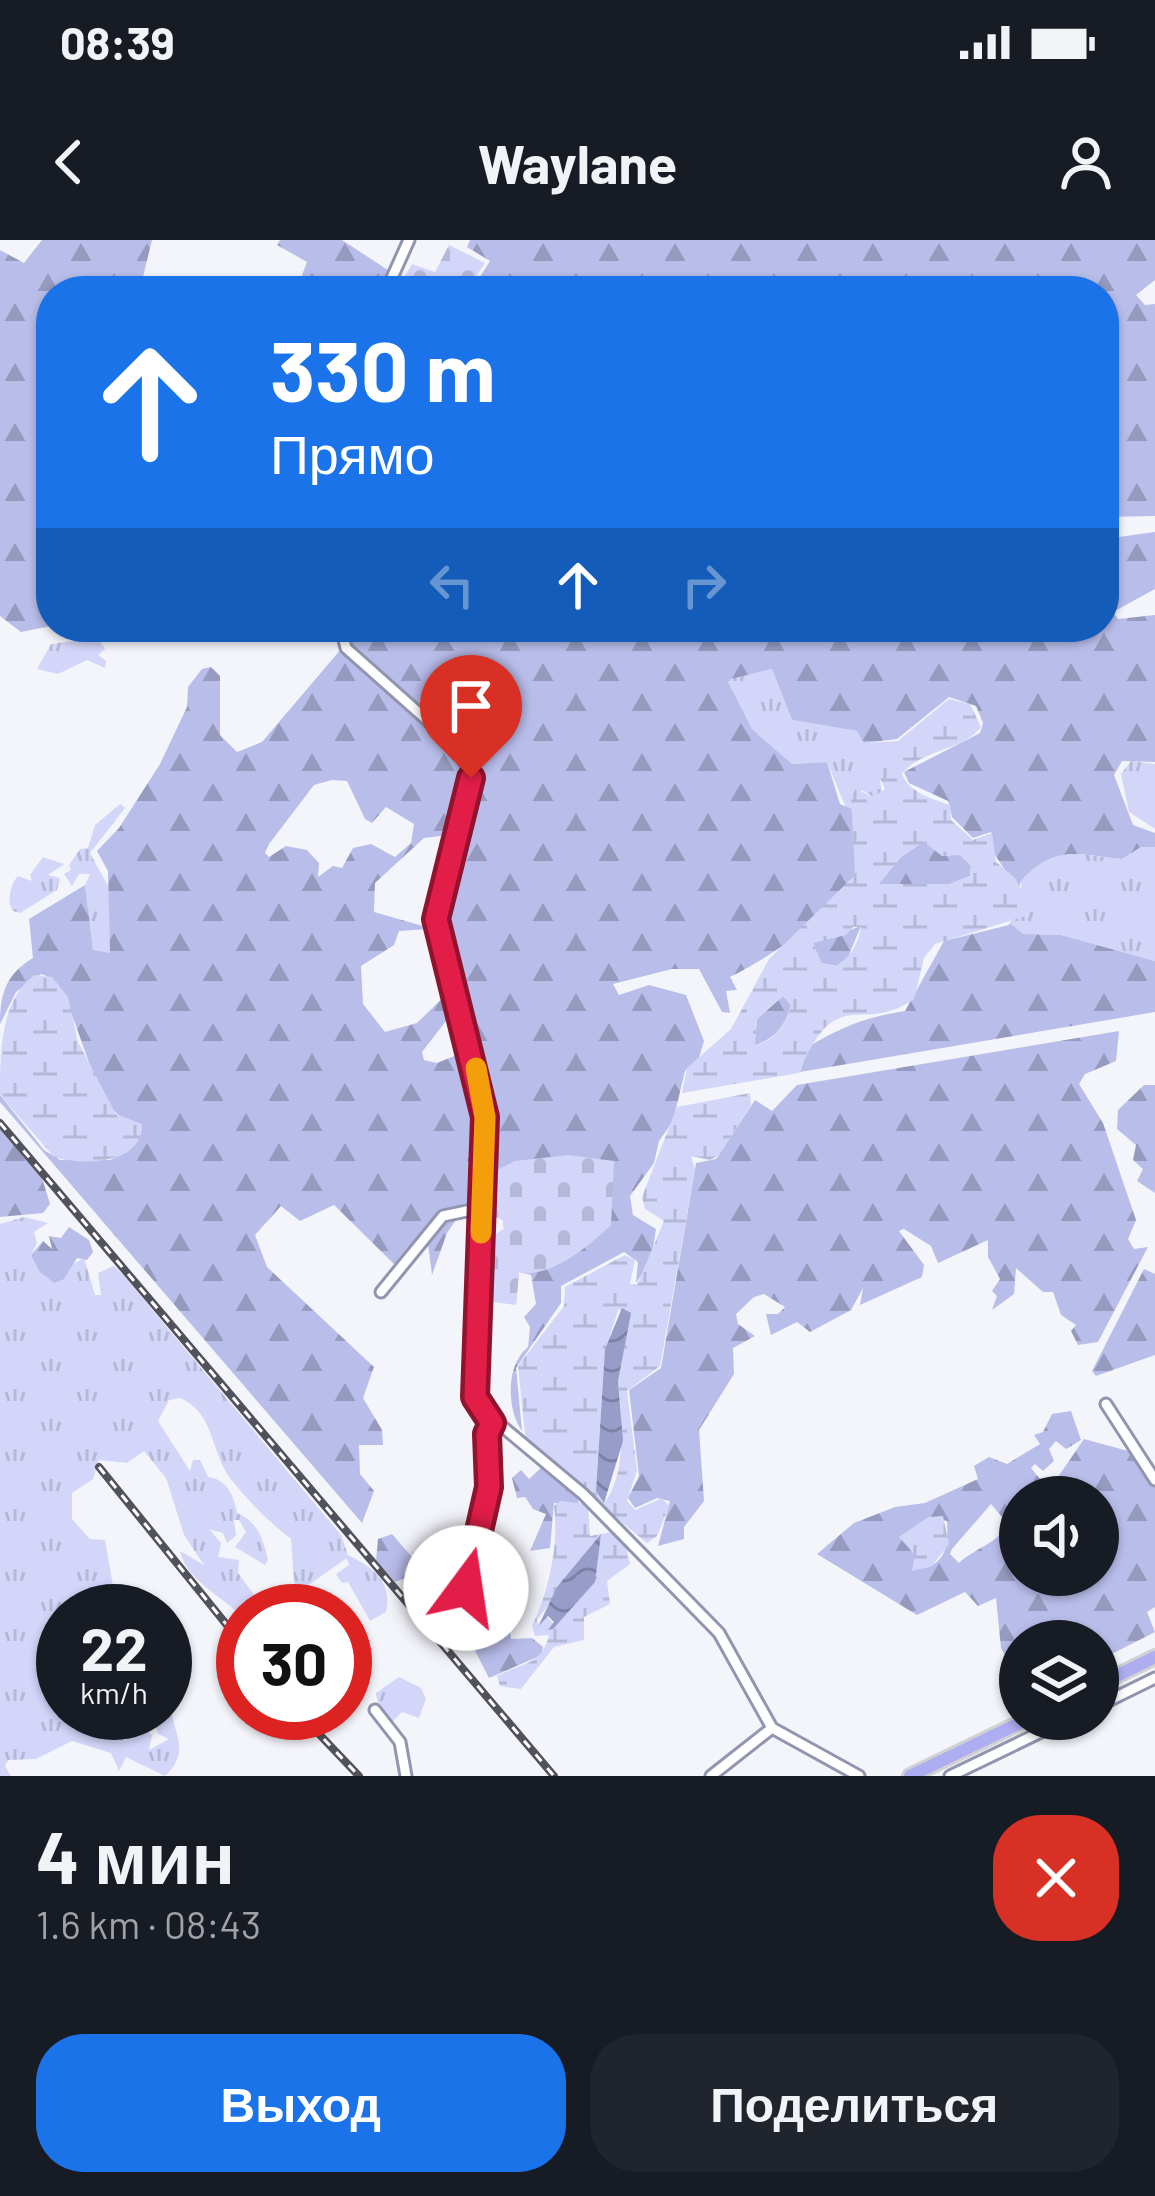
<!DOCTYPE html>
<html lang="ru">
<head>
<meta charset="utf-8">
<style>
	body { margin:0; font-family:Barlow,sans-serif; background:#20242c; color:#f1f3f6; height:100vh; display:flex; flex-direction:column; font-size:45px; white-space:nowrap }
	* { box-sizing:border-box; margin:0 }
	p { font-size:39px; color:#9ea1a6 }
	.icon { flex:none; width:66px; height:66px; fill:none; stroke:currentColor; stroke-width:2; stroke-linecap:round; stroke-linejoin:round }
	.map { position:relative; height:1536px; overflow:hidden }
	.drawer { display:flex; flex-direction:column; background:#171b24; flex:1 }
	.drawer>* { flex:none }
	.banner { position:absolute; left:36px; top:36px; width:1083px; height:366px; border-radius:48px; box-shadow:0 3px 9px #0004; background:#1a73e8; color:#fff; overflow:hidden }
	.buttons { position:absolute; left:999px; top:1236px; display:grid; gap:24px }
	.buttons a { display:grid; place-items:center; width:120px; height:120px; border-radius:50%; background:#171b24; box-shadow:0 3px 9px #0004; font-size:60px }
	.speed { position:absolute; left:36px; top:1344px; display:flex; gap:24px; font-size:60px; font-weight:700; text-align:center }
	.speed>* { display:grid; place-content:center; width:156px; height:156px; border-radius:50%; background:#171b24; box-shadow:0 3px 9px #0004; line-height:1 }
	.speed small { font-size:30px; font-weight:400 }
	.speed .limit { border:18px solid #d22; background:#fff; color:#111 }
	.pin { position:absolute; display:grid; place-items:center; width:102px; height:102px; color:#fff; margin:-123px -51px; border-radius:50% 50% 50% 0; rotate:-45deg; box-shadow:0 0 12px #0007 }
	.pin .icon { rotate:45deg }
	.me { position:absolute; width:132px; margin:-66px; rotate:14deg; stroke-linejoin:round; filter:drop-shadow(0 0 9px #0008) }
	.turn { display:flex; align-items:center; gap:42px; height:252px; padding:0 36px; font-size:54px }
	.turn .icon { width:156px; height:156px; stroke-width:2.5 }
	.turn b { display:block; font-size:84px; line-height:102px }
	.lanes { display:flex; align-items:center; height:114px; padding:0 36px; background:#0003; justify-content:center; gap:60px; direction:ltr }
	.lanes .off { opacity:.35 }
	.round { display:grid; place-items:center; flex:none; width:126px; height:126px; border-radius:48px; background:#20242c }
	.summary { display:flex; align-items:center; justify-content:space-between; height:204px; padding:0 36px }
	h1 { font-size:72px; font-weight:700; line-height:90px }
	.action { display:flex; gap:24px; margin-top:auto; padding:24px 36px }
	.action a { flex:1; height:138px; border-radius:48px; background:#1a73e8; color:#fff; font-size:48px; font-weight:700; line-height:138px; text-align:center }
	.action a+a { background:#20242c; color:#f1f3f6 }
	.status { display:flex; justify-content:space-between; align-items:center; height:84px; padding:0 60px; background:#171b24; direction:ltr }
	.status svg { height:33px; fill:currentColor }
	header { display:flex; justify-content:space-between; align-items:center; height:156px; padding:0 36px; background:#171b24; font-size:54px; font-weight:700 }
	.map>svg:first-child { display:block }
	.grass { fill:url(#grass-tufts) }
	.forest { fill:url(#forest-firs); fill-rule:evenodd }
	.wetland { fill:url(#wetland-marsh); fill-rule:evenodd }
	.cemetery { fill:url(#cemetery-stones) }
	.water { fill:url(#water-waves) }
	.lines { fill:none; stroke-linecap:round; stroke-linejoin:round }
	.minor-casing { stroke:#9295af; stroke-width:15 }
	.major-casing { stroke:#d1d1d4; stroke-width:18 }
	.minor { stroke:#fff; stroke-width:9 }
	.major { stroke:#aeadf2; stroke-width:12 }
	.rail-casing { stroke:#51525c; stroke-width:8 }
	.rail { stroke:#fff; stroke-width:3; stroke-dasharray:9; stroke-linecap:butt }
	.route-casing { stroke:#92132f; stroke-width:30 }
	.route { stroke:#e11d48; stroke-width:21 }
	.slow { stroke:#f59e0b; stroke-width:21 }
</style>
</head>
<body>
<div class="status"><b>08:39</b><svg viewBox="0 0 49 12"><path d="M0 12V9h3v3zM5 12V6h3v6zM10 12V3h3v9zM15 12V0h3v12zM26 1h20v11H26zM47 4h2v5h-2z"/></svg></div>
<header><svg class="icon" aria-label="back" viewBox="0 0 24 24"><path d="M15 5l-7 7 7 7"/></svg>Waylane<svg class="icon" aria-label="person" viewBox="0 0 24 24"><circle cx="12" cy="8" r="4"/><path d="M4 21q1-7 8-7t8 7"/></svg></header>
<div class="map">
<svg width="1155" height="1536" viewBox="0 0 1155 1536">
	<defs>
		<pattern id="grass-tufts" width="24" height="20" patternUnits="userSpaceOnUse" patternTransform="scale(3)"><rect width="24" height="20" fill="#d3d6f9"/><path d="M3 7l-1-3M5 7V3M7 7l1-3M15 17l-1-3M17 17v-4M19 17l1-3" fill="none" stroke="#b5b8d6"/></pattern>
		<pattern id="forest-firs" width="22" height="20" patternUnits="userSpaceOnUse" patternTransform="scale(3)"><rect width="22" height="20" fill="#b9bdea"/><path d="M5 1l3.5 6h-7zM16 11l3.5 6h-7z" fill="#979abf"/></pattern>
		<pattern id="wetland-marsh" width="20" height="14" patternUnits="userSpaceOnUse" patternTransform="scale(3)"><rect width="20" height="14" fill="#d3d6f9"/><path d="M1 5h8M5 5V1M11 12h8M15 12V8" fill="none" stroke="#b5b8d6"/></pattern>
		<pattern id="cemetery-stones" width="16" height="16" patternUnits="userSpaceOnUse" patternTransform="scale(3)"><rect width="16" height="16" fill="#d3d6f9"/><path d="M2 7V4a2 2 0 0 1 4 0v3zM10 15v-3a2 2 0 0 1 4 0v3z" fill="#b5b8d6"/></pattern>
		<pattern id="water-waves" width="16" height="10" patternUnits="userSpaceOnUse" patternTransform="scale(3)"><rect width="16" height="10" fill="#989cc8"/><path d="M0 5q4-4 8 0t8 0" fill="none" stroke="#7c80a4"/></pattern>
	</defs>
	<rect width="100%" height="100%" fill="#f4f5fb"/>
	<path class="grass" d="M88 389 107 396 99 400 105 409 98 415 106 421 105 428 87 420 58 434 37 429 51 404 81 400Z
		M772 429 792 480 857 491 878 524 882 553 873 557 862 550 852 569 846 568 827 522 792 524 752 489 726 440Z
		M1131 521 1155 524V589L1129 572 1121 534Z
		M120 564 125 568 90 613 109 648 110 714 93 711 85 645 90 634H79L72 646 64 634 71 630 69 625 80 609 88 608 95 585Z
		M1141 607H1155V721L1061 695 1023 694 1010 683 1021 661V641C1056 603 1078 615 1122 619Z
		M43 617 64 624 48 635 60 638 57 650 20 673 13 671C6 662 11 643 18 636L32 641 30 635Z
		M24 977 48 983 34 992 37 1003 31 1015 71 1025 84 1018 95 1055H101L98 1033 114 1026 123 1035 341 1295 348 1315C372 1327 393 1341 386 1372L370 1381 348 1342 342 1343 336 1334 349 1325 347 1318 300 1351 294 1342 291 1299C269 1282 249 1262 230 1238 210 1211 215 1173 180 1158L169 1160 158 1181 190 1231 193 1220H200L208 1237C227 1239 234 1256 237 1273 258 1282 263 1298 268 1320L265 1325 235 1307 246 1292 239 1280H234L236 1296 227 1303 223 1293 209 1289 221 1303 218 1317 239 1320 238 1333 266 1371H243V1378C223 1356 186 1341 180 1311L204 1325 184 1295 166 1238 144 1211 127 1223 99 1220 93 1239 72 1253V1279L90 1299 105 1300 114 1352 106 1363 115 1371H63V1473H92L99 1486 126 1501 132 1487 142 1486 152 1495 149 1510 169 1499 158 1494 152 1476 172 1468C171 1492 193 1510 165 1536L126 1517 119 1531 111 1513 72 1501 36 1519 8 1520 5 1526 11 1536H0V984Z
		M399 1437 421 1448 426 1459 419 1478 402 1472 391 1483 379 1469 376 1453Z"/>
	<path class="forest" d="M42 0H152L143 37 134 43 138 51H51V386L21 392 0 376V10L24 23Z
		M280 0H342L391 32 384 51H296L307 22 277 5Z
		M470 0H1155V40L1136 55 1145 65 1155 64V276L1104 277V51H471L490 21 467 7Z
		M1155 292V349L1113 372 1118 379 1155 375V522L1122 521 1114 535 1133 585 1155 593V607H1141L1122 619C1079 615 1056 603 1021 641L1010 683 1023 694 1061 695 1155 721V772L800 832 808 807C841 787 866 777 905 771L944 701 1009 685 1021 654 995 615 991 592 973 598 952 577 948 561 909 543 904 532 980 493 983 483 976 466 949 457 897 499 864 503 857 491 792 480 772 429 727 440 752 489 792 524 827 522 840 564 852 569C855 585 859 620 855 635 844 670 763 721 730 737L737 750 726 751 730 773 722 772 699 729H672L613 744 619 755 649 745 686 755 704 801 699 818 685 831 673 881 659 901 654 923 630 956 633 975 656 989 651 1021 636 1043 638 1022 624 1012 561 1046V1063L516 1128 522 1191C507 1170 505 1125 528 1107L530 1087 524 1077 536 1064 531 1035 519 1032 516 1065 484 1001 504 990 503 980 469 961 447 993 432 1035 428 1004 395 1025 334 965 300 981 281 966 255 995 267 1027 374 1127 363 1158 382 1190 383 1205H359L360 1234 374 1251 362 1283 0 862V855L44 910 60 920H110L127 912V880C86 864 78 743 41 734L16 752 0 784C0 754 6 734 33 718L29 679 85 645 93 710 110 713 108 631 97 611 119 588 160 524 187 467 188 447 202 429 211 427 220 436V495L237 512 262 502 347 402 344 387H1104V299ZM332 540 347 541 365 579 372 583 386 567 414 584 411 603 395 617 371 604 353 608 342 628 333 626 318 637 319 623 307 610 286 606 269 617 265 613 269 604 314 545ZM454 560 423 686 374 672 375 643 424 598 441 596ZM443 688 458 743 417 783 385 792 363 764 361 726 394 705 399 691ZM449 777 456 780 464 812 437 823 424 820 422 812Z
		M924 601 943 616 960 614 971 626 970 636 950 644H878L901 617Z
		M861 686 848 717 837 726 821 723 813 703Z
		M783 756 791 765C785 787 775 798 754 806L757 779Z
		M1119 791 1116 821 1085 834 1079 844 1103 883 1136 980 1128 999 1134 1009 1148 1007 1098 1102 1078 1105 1071 1091 1076 1085 1061 1075 1053 1052H1043L1016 1028 1014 1054 992 1070 997 1056 992 1051 1000 1039 988 1017V1000L938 1023 931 1006 904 989 899 991 924 1025 922 1037 860 1065 863 1048 851 1070 810 1092 797 1082 771 1095 766 1074H778L785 1067 764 1054 754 1057 736 1074 738 1084 755 1096 733 1108 734 1134 699 1190 704 1261 684 1287V1299L658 1306 670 1261 657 1258 635 1268 628 1258 639 1236 629 1150 661 1128 696 923 716 919 755 860 772 871 797 845Z
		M1144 845H1155V953L1137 941 1143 929 1133 920 1136 905 1117 889 1118 870Z
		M0 889 42 938 50 964 43 973 0 977Z
		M69 987 89 1000 93 1012 87 1020 77 1018 64 1039 54 1043 40 1032 31 1015 43 1001 52 1009 49 996 61 998Z
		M1144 1029 1155 1034V1115L1096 1136 1092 1131Z
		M1071 1171 1081 1200 1066 1209 1056 1201 1049 1209 1054 1221 1043 1231 1035 1224 1031 1228 1049 1250 1084 1199 1132 1212 1155 1244V1367L1147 1372 1155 1392 1098 1421V1401H1020V1442L1001 1408 996 1358 978 1366 965 1352 917 1375 817 1314 854 1283 895 1267 925 1263 978 1239 974 1226 989 1217 1007 1224 1040 1204 1034 1195 1043 1192 1052 1174ZM1020 1257H1098V1335H1020ZM991 1264 1008 1284C997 1304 975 1308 959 1323L950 1314 952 1309ZM929 1277 947 1281C948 1301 948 1320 926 1328L900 1297Z
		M542 1227 578 1258 579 1266 554 1263 550 1308 530 1311 546 1274 533 1269 525 1257 517 1258 512 1238 521 1230 529 1239Z
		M392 1294 418 1324 428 1346 422 1353 408 1337 395 1342 376 1321 378 1299Z
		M472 1361 491 1368 499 1364 508 1374 511 1399 532 1398 543 1407 542 1415 489 1438 467 1395 465 1371Z"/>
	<path class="wetland" d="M949 459 970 464 981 487C961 512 921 509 902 534 909 553 933 559 950 565L951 580 973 600 992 593 996 622 1015 638 1031 667 1029 675 935 704 924 718 914 759C860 797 837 740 799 833L682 853 687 828 731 789 769 719 855 635 851 556 856 549 873 557 885 549 864 503 898 501ZM924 602 942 616 960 615 971 626 970 636 950 644H879L901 617ZM853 687H861C859 702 850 718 837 726L821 723 813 703 846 695ZM783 756 791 765C786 786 775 799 755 806L757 779Z
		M35 735 52 737 68 757 78 802 116 874 142 884C144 925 80 926 54 917L0 855C0 814 0 758 35 735Z
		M750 853 751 865 719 915 710 920 691 916 695 930 660 1126 627 1151 637 1230 627 1261 635 1270 662 1258 669 1266 657 1296 647 1303 526 1203 518 1126 564 1066 565 1047 625 1015 635 1020 630 1044 637 1045 664 981 645 969 642 957 677 867ZM619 1068C632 1109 615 1110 618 1143 622 1176 627 1236 604 1263L596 1251 605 1110Z
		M560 1261 588 1264 590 1296 611 1292 627 1309 630 1324 607 1341 610 1364 584 1377V1400L554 1407 521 1449 500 1446 497 1436C522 1423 542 1425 549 1395L535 1396 532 1386C549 1351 559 1305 554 1266ZM601 1295 592 1342 553 1383 546 1376 539 1387 537 1380Z
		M943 1276 949 1304 932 1326 912 1331 915 1315 899 1297 929 1277Z"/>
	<path class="cemetery" d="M449 5 485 23 466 51H396L412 24 435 32Z
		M568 915 614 921 611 985C589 1006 550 1039 519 1032L516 1065 486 1061 484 1001 504 989 503 980 485 973 486 935 515 921Z"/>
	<path class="water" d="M622 1068 631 1073 618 1141 623 1201 604 1263 596 1251 605 1109Z
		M601 1294 595 1342 553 1389 548 1390 554 1382 548 1376 538 1387 557 1347Z"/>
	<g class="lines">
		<g class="minor-casing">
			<path id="minor" d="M386 51 409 0
				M341 387 346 408 455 505 470 532 436 679 485 877 479 1167 583 1254 719 1393 772 1488 859 1536
				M381 1052 443 976 481 968
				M1106 1164 1155 1240
				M462 1392C456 1344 486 1297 488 1249 490 1227 480 1202 492 1183
				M1098 1466 1155 1438
				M375 1470 400 1502 406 1536
				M711 1536 772 1488
				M950 1536 1068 1479"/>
		</g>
		<g class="major-casing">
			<path id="major" d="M1098 1445 1155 1417
				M910 1536 1028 1479"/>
		</g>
		<use href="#minor" class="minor"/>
		<use href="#major" class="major"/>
		<g class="rail-casing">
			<path id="rail" d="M0 883 554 1536
				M99 1227 243 1405
				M299 1473 359 1536"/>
		</g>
		<use href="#rail" class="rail"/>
	</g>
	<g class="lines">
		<g class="route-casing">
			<path id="route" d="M466 1348 489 1247 487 1194 492 1183 475 1157 485 877 436 679 471 538"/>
		</g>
		<use href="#route" class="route"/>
		<path class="slow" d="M476 828 485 877 481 993"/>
	</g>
</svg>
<div class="buttons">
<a><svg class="icon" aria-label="sound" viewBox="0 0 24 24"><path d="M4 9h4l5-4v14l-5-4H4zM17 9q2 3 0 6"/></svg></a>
<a><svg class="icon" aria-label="layers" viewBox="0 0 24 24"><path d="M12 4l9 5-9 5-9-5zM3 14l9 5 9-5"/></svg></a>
</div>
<div class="speed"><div>22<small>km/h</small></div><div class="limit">30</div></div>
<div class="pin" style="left:471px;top:538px;background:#d93025"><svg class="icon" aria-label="arrive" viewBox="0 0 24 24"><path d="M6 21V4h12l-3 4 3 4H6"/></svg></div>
<svg class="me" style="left:466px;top:1348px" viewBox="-20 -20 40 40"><circle r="19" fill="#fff"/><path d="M0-13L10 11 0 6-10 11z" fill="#e11d48"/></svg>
<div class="banner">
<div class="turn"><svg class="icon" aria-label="ahead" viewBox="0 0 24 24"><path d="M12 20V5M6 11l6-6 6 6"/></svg><div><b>330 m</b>Прямо</div></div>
<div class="lanes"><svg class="icon off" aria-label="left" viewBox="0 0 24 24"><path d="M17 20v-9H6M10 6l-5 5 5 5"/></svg><svg class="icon" aria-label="ahead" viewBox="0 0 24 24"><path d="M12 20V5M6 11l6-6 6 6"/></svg><svg class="icon off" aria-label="right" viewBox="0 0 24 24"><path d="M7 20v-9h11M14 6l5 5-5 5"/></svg></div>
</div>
</div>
<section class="drawer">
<div class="summary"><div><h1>4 мин</h1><p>1.6 km · 08:43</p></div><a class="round" style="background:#d93025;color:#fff"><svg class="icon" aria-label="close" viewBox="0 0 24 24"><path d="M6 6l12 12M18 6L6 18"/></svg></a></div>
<div class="action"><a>Выход</a><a>Поделиться</a></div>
</section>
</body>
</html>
